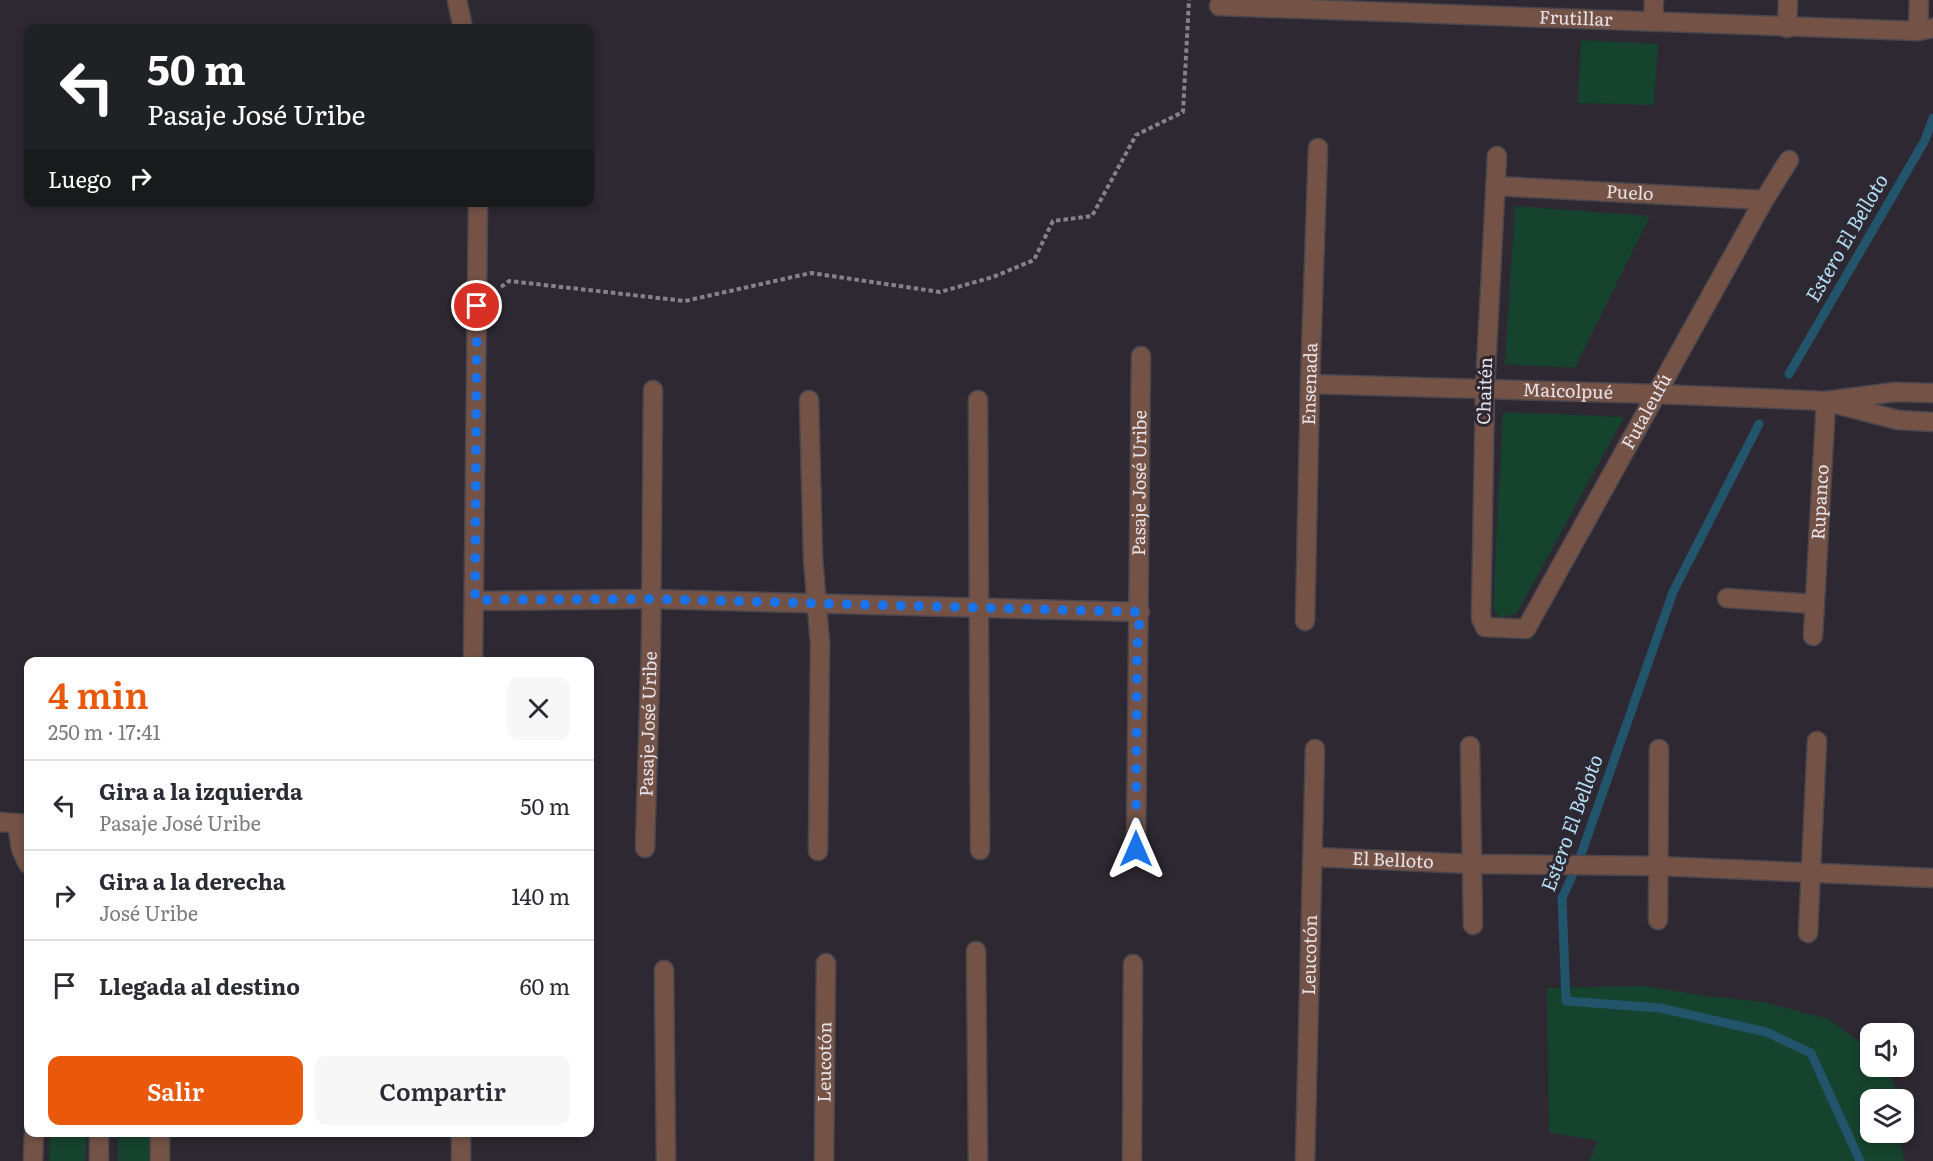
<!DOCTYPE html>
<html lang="es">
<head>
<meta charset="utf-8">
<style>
	body { margin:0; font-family:Literata,serif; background:#f7f7f7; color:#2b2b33; height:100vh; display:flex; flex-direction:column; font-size:22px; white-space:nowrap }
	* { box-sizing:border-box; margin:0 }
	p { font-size:20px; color:#7c7c81 }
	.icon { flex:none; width:33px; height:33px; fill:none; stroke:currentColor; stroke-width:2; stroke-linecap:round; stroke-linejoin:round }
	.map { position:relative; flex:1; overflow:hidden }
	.details { position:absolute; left:24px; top:657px; width:570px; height:480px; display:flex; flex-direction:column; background:#fff; border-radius:12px; box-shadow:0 3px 9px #0003 }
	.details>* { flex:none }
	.banner { position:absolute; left:24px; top:24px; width:570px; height:183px; border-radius:12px; box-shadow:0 3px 9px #0003; background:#202124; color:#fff; overflow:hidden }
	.fabs { position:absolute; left:1860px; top:1023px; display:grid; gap:12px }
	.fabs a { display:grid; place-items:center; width:54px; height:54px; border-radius:12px; background:#fff; box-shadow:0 3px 9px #0003; font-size:30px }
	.pin { position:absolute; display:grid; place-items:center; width:51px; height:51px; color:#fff; margin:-26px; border:3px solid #fff; border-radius:50%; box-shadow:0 2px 6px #0007 }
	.me { position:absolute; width:66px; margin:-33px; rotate:0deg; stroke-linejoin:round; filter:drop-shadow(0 0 4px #0008) }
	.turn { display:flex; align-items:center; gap:21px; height:126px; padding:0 24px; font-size:27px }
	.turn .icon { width:78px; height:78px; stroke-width:2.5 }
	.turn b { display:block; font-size:42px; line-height:51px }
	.then { display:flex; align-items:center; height:57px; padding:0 24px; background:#0003; gap:12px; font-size:22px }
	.round { display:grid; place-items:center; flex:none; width:63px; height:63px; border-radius:12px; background:#f7f7f7 }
	.headline { display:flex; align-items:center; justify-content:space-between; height:102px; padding:0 24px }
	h1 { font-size:36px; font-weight:600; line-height:45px; color:#ea580c }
	.cta { display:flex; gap:12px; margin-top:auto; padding:12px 24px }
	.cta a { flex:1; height:69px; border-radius:12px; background:#ea580c; color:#fff; font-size:24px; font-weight:600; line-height:69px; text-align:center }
	.cta a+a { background:#f7f7f7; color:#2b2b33 }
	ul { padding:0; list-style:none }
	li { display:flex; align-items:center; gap:18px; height:90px; padding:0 24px; border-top:2px solid #e1e1e2 }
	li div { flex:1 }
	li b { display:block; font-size:22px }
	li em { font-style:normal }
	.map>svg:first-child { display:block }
	.green { fill:#16432e }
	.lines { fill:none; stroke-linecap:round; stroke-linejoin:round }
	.stream { stroke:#22546b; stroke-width:9 }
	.street-casing { stroke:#4b464e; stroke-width:21 }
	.path { stroke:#868289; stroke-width:4; stroke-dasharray:4.5 3; stroke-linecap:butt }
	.street { stroke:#745346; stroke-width:18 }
	.route { stroke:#1a73e8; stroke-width:10; stroke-dasharray:0 18 }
	.labels { text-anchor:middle; stroke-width:6; stroke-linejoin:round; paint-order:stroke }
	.street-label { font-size:18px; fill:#e6e2e8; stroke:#2d2831 }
	.water-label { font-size:20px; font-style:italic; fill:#b4e0f7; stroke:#2d2831 }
</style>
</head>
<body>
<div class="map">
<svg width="1933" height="1161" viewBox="0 0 1933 1161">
	<rect width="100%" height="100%" fill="#2d2831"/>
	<path class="green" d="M1581 40 1658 44 1654 105 1578 103Z
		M1515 206 1650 216 1575 368 1505 364Z
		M1503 412 1624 417 1517 613 1500 618 1493 607Z
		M1644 986 1706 996 1764 1002 1829 1019 1870 1050V1066L1886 1067 1900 1099 1870 1100V1132L1899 1133V1142L1905 1161H1589L1598 1141 1549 1132 1547 988Z
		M50 1133H87L85 1161H49Z
		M118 1133H151V1161H118Z"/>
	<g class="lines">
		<path class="stream" d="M1789 374 1925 140 1933 118
			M1759 424 1673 592 1578 863 1562 898 1566 1001 1660 1008 1766 1032 1811 1053 1860 1161"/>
		<g class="street-casing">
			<g id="street">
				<path d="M457 0 463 28"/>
				<path id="s1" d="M1219 6 1918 31 1933 28"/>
				<path d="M1653 22 1654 0"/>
				<path d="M1787 28 1788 0"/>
				<path d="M1918 31 1919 0"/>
				<path id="s2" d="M1497 156 1485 389 1481 618 1485 627 1526 629 1764 200 1789 160"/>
				<path id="s3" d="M1495 186 1764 200"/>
				<path id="s4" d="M1310 384 1657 394 1826 401 1895 392 1933 393"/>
				<path d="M809 400 813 558 820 644 818 851"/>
				<path d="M978 400 980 850"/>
				<path d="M1836 404 1898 420 1933 422"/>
				<path d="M1727 598 1814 604"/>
				<path d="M475 601 651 599 1140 612"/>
				<path id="s5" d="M1305 621 1310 384 1318 148"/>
				<path id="s6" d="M1813 636 1826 401"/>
				<path d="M473 662 478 202"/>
				<path d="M1470 746 1473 925"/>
				<path d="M0 822 28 824"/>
				<path d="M17 824 21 849 28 864"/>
				<path id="s7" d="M645 848 651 643 653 390"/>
				<path id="s8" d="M1136 849 1141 356"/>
				<path id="s9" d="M1313 857 1472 864 1657 866 1933 878"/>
				<path d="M1658 920 1659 749"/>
				<path d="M1808 933 1817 741"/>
				<path d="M976 951 978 1161"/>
				<path d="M664 970 666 1161"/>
				<path d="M33 1161 34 1132"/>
				<path d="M99 1161V1132"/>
				<path d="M160 1161V1132"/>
				<path d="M461 1161V1132"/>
				<path id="s10" d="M824 1161 826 963"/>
				<path d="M1132 1161 1133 964"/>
				<path id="s11" d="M1305 1161 1315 749"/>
			</g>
		</g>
		<path class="path" d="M501 287 509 281 685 301 811 273 940 292 993 277 1034 260 1053 221 1092 216 1136 135 1183 112 1189 0"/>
		<use href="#street" class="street"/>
	</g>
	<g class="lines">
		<path class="route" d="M477 306 475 600 651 599 1140 612 1137 650 1136 849"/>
	</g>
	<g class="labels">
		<g class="street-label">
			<text dy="6" stroke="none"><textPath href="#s1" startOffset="357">Frutillar</textPath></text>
			<text dy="6" stroke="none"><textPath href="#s3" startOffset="135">Puelo</textPath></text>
			<text dy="6" stroke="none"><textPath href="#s5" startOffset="237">Ensenada</textPath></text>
			<text transform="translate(1485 391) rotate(-88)" y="6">Chaitén</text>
			<text dy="6" stroke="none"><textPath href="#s4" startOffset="258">Maicolpué</textPath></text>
			<text dy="6" stroke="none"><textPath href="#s2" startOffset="762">Futaleufú</textPath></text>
			<text dy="6" stroke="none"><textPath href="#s8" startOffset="366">Pasaje José Uribe</textPath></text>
			<text dy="6" stroke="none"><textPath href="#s6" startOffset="134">Rupanco</textPath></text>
			<text dy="6" stroke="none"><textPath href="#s7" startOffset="124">Pasaje José Uribe</textPath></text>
			<text dy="6" stroke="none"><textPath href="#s9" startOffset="80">El Belloto</textPath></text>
			<text dy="6" stroke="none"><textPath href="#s11" startOffset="206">Leucotón</textPath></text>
			<text dy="6" stroke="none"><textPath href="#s10" startOffset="99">Leucotón</textPath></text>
		</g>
		<g class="water-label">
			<text transform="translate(1847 238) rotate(-60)" y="7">Estero El Belloto</text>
			<text transform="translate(1572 823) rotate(-70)" y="7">Estero El Belloto</text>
		</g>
	</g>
</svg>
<div class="fabs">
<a><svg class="icon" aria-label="sound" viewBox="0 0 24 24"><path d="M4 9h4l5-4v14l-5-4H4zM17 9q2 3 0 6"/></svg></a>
<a><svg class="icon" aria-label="layers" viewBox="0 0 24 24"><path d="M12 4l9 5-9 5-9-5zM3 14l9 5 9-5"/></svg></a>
</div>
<div class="pin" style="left:477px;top:306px;background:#d93025"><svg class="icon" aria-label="arrive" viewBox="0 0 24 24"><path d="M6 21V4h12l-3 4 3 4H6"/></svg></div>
<svg class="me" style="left:1136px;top:849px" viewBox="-20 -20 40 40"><path d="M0-17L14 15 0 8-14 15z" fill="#1a73e8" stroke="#fff" stroke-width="4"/></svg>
<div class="banner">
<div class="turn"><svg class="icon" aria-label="left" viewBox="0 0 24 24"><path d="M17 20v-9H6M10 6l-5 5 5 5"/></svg><div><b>50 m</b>Pasaje José Uribe</div></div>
<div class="then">Luego<svg class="icon" aria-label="right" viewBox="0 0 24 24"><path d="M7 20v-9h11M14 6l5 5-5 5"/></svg></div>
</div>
<section class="details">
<div class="headline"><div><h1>4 min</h1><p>250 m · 17:41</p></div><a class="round"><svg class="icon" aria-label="close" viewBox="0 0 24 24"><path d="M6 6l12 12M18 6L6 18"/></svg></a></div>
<ul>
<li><svg class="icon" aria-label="left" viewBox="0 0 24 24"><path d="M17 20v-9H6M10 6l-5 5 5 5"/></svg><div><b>Gira a la izquierda</b><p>Pasaje José Uribe</p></div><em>50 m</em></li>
<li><svg class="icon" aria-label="right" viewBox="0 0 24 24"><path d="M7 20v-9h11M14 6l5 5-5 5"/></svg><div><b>Gira a la derecha</b><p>José Uribe</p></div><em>140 m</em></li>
<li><svg class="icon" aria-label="arrive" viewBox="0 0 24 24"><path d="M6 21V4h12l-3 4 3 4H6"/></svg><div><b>Llegada al destino</b></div><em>60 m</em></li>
</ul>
<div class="cta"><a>Salir</a><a>Compartir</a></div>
</section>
</div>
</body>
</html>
